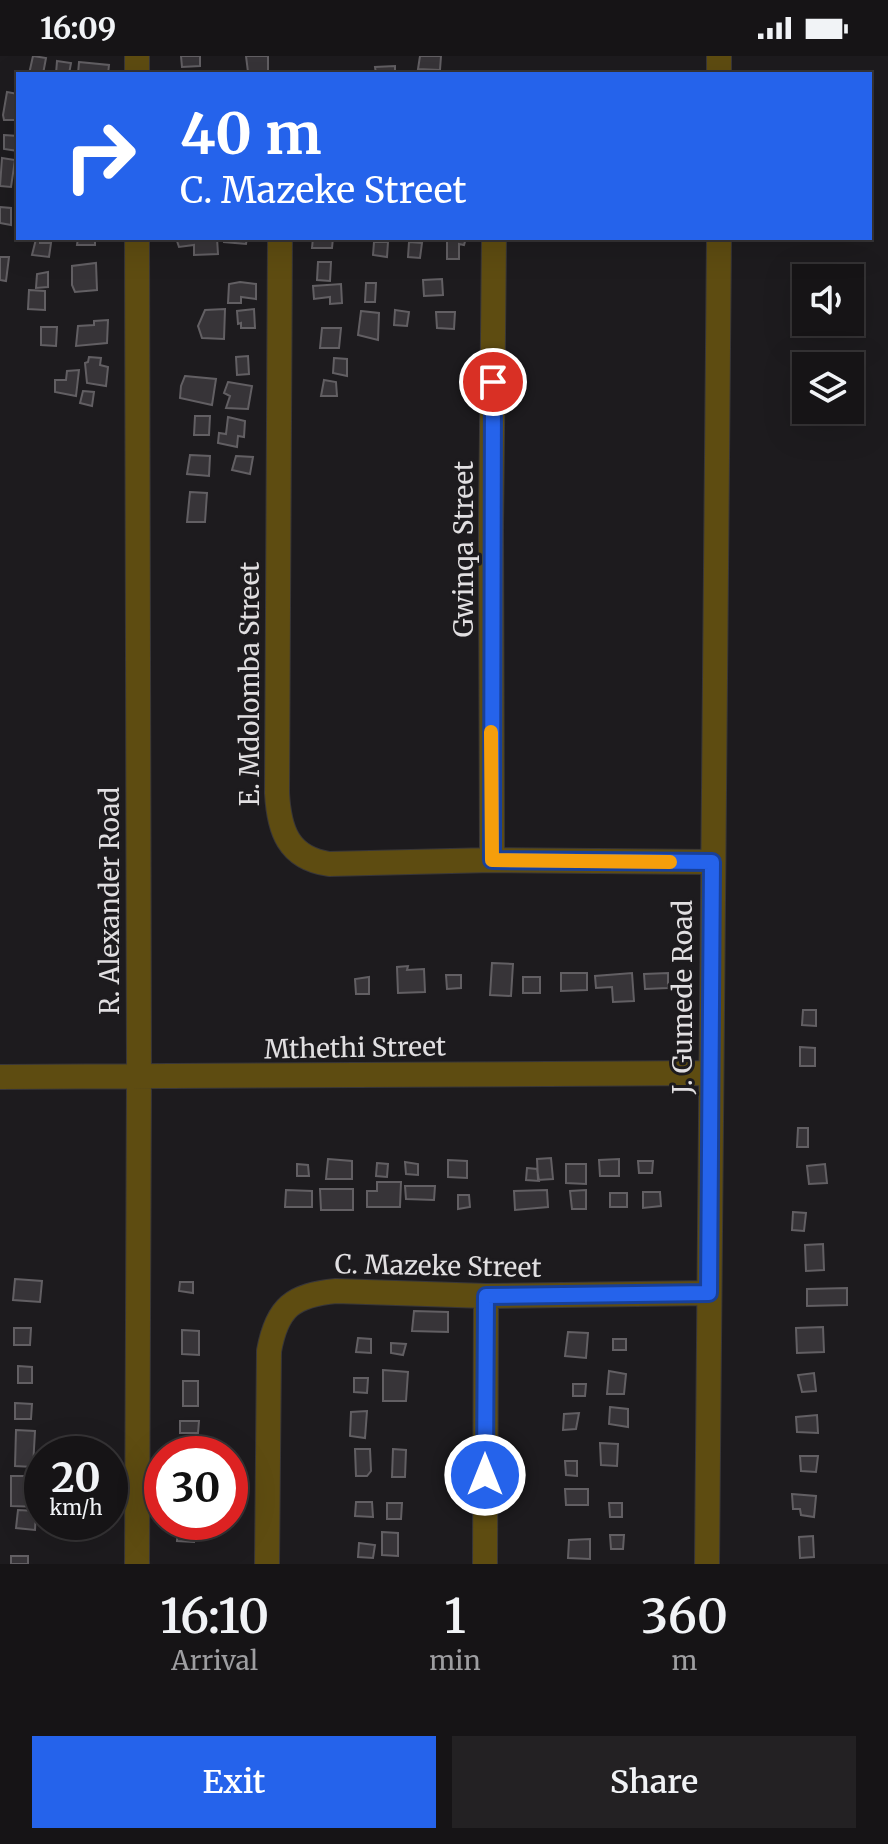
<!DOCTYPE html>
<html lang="en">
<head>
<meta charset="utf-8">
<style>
	body { margin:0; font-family:Merriweather,serif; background:#232123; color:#f1f3f6; height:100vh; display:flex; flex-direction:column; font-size:30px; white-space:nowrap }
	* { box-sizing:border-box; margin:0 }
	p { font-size:26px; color:#9e9ea1 }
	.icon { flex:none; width:44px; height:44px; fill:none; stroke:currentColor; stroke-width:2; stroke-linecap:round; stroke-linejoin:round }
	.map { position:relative; height:1508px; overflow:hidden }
	.side { display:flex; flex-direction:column; background:#161416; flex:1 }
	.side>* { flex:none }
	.hud { position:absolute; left:16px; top:16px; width:856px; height:168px; border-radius:0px; box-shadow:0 8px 32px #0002,0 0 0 2px #353335; background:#2563eb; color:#fff; overflow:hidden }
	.tools { position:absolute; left:792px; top:208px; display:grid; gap:16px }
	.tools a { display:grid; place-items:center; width:72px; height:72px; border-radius:0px; background:#161416; box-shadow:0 8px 32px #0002,0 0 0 2px #353335; font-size:40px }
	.speed { position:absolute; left:24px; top:1380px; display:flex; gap:16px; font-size:40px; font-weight:700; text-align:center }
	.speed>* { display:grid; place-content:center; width:104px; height:104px; border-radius:50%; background:#161416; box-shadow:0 8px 32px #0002,0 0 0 2px #353335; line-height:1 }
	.speed small { font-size:20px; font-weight:400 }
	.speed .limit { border:12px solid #d22; background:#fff; color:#111 }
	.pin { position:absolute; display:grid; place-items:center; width:68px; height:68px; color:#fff; margin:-34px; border:4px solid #fff; border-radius:50%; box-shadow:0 2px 8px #0007 }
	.me { position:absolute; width:88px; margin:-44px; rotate:0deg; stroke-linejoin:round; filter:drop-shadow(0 0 6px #0008) }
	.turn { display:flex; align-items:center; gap:28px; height:168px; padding:0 32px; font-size:36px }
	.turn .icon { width:104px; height:104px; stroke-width:2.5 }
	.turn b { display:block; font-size:56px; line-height:68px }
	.eta { display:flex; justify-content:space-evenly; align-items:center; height:136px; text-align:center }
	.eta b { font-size:48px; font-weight:600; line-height:56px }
	.primary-button { display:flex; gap:16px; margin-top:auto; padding:16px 32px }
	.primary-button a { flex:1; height:92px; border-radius:0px; background:#2563eb; color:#fff; font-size:32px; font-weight:600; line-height:92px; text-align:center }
	.primary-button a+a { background:#232123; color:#f1f3f6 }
	.status { display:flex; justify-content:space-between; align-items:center; height:56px; padding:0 40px; background:#161416; direction:ltr }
	.status svg { height:22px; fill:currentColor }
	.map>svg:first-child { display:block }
	.building { fill:#373438; stroke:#625f63; stroke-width:2 }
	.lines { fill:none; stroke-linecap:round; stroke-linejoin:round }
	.minor-casing { stroke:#383639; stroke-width:26 }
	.minor { stroke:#5e4c11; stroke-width:24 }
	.route-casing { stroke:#184099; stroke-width:20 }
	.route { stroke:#2563eb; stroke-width:14 }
	.slow { stroke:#f59e0b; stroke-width:14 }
	.labels { text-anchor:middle; stroke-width:6; stroke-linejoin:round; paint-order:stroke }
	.street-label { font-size:26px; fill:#e1dfe1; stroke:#1d1b1e }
</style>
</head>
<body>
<div class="status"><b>16:09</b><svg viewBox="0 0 49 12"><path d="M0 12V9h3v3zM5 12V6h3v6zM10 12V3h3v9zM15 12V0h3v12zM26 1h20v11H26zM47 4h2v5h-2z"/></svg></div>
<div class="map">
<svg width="888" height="1508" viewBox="0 0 888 1508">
	<rect width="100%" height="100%" fill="#1d1b1e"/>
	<path class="building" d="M33 0 46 2 43 18H29Z
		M181 0H200V10L182 11Z
		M246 0H268V16H248Z
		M420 0H441L440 14 418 13Z
		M57 5 71 7 69 18H56Z
		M79 6 109 9 108 18H78Z
		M395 10V18H376L375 11Z
		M7 36 18 38V64H4L3 59Z
		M4 79 18 80V95L4 93Z
		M2 102 15 104 11 131 0 130Z
		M0 151 11 152V169L0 167Z
		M78 182H95V189H77Z
		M176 182H217L218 198 194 199V189L179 191Z
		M224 182H247L246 188 224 186Z
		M313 182H333L332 192H312Z
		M447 182H466L464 189 459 188V203H447Z
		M36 183H40V187H51L49 201 32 199Z
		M374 186H388L387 201 373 199Z
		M409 186 422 187 420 202 408 201Z
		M0 201H9L6 225 0 224Z
		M318 206H331L330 225 317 224Z
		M96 207 97 234 75 236 72 229V210Z
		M48 216V231L36 232 37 218Z
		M442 223 443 239 424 240 423 224Z
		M240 226 256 228V243L241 241V247H228L229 228Z
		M366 227H376L375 246H365Z
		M341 228 342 247 330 248V241L314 243 313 230Z
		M29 234 45 235V254L28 253Z
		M225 253 224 283 202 282 198 270 205 254Z
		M254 253 255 272H241V267L238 268 237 255Z
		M395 254 409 256 407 270 394 269Z
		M361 255 379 257 378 284 358 279Z
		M436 256H455L454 273 437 272Z
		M108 264 107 287 76 290 78 270 94 269V265Z
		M41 271H57L56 290 41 289Z
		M322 272H341L339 292H320Z
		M248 300 249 318 237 319 236 301Z
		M89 301 101 302 100 309 108 311 106 330 87 327 85 307 88 306Z
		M334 302 347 303V320L333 317Z
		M79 314 76 340 55 336V324H66L67 315Z
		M185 320 216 323 212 349 180 342 181 330Z
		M324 324 336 326 337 340H321Z
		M228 326 252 330 248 353 226 352 230 340 224 337Z
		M83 335 94 336 92 350 80 347Z
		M195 360H210L209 379H194Z
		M228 361 245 365 244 381 238 380 237 391 218 387 219 377 226 378Z
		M190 399 210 400 209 420 187 418Z
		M236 400 253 401 250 418 232 414Z
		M190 436 207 437 205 466H187Z
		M492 907 513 908 511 940 490 939Z
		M408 910 407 914 424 913 425 936 398 937 397 911Z
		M561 917H587V934L561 935Z
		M632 917 634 945 613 946 612 931 596 932 595 920Z
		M668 917V932L645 933 644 918Z
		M446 919H461V932L447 933Z
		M369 921V938H356L355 923Z
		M523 921H540V937H523Z
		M803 954H816V970L802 969Z
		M800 991 815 992V1010H800Z
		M798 1072H808V1091H797Z
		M551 1102 553 1123 538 1124 537 1103Z
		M328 1103 352 1105V1123H326Z
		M619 1103V1120H600L599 1104Z
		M448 1104 467 1105V1122L448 1121Z
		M638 1105H653L652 1117H639Z
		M405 1106 418 1108V1119L406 1118Z
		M377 1107 388 1108 387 1121 376 1120Z
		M297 1108 308 1109 309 1120H297Z
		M566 1108H586V1128L566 1127Z
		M825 1108 827 1127 809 1128 807 1110Z
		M527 1112 537 1113 539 1125 526 1124Z
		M377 1126H401L400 1151H367V1135H377Z
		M405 1130H435L434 1144 406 1143Z
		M320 1133H353V1154H321Z
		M286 1134 312 1135V1151H285Z
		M547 1134 548 1151 515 1154 514 1135Z
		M586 1134V1153H572L570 1135Z
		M643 1136H660L661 1150 643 1152Z
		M610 1137H627V1151H610Z
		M458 1139H469L470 1151 458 1153Z
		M793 1156 806 1157 804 1175 792 1174Z
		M823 1188 824 1214 806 1215 805 1189Z
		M15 1223 42 1225 40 1246 13 1244Z
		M180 1226H193V1237L179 1235Z
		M847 1232V1249L807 1250V1233Z
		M414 1255 448 1256V1276L412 1275Z
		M823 1271 824 1296 797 1297 796 1272Z
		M14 1272H31L30 1289H14Z
		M182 1274 199 1275V1299L182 1298Z
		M568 1276 588 1277 586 1302 565 1300Z
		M358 1282 371 1283V1297L356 1296Z
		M613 1283H626V1294H613Z
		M391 1287 406 1288 403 1299 391 1297Z
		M18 1310 32 1311V1327H18Z
		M383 1314 408 1316 406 1345H383Z
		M609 1315 626 1318 624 1338H607Z
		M814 1317 816 1335 802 1336 798 1319Z
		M354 1322H368L367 1337 354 1336Z
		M183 1325H198V1350H183Z
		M573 1328H586L585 1340H573Z
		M15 1347 32 1348 31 1363H15Z
		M610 1351 628 1353V1371L609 1368Z
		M367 1355 365 1382 350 1380 351 1356Z
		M579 1357 576 1373 563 1374 564 1358Z
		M817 1359 818 1377 797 1376 796 1361Z
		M180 1365H199L198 1377H180Z
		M16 1374 35 1375 33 1411 15 1410Z
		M600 1387 618 1388 617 1410 601 1409Z
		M355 1393H370L371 1415 367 1420H356Z
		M393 1393 406 1394 405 1421H392Z
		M800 1400H818L816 1416 801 1415Z
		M565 1405H577V1420L566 1419Z
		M11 1420H42V1451L11 1450Z
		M565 1433H588V1449H566Z
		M792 1438 816 1440 814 1461 801 1459 800 1453H793Z
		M356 1446H372L373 1461 355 1460Z
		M387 1447H402L401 1463H387Z
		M609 1447H622V1461H610Z
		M18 1454 36 1455 35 1474 16 1472Z
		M178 1469H194V1486L177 1485Z
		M382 1476 398 1477V1500L382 1499Z
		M610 1479H624L623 1493H611Z
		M813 1480 814 1501 800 1502 799 1481Z
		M590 1483V1503L568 1502 569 1484Z
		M359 1487 375 1489 373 1502 358 1501Z
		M11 1500H28V1508H11Z"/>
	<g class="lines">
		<g class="minor-casing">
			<path id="minor" d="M137 0V18
				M719 0V18
				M280 182 277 737C279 774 288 802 329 808L492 804 712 806
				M492 804 491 470 494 182
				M0 1021 710 1017
				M137 1508 139 1022 137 182
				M267 1508 269 1295C277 1251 293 1239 336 1235L486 1240 709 1237
				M485 1508 486 1240
				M707 1508 719 182"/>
		</g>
		<use href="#minor" class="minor"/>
	</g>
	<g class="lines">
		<g class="route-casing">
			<path id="route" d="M485 1419 486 1240 709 1237 712 806 492 804 493 326"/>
		</g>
		<use href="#route" class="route"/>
		<path class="slow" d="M491 676 492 804 670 806"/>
	</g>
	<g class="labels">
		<g class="street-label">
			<text transform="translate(464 493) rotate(-90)" y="9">Gwinqa Street</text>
			<text transform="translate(250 628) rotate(-90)" y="9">E. Mdolomba Street</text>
			<text transform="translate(110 845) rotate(-90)" y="9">R. Alexander Road</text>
			<text transform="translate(683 941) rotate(-90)" y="9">J. Gumede Road</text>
			<text transform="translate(355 992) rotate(-1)" y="9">Mthethi Street</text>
			<text transform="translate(438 1210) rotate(1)" y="9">C. Mazeke Street</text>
		</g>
	</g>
</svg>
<div class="tools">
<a><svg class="icon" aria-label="sound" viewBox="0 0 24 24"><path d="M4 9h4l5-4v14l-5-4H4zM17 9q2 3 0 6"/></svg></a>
<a><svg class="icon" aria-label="layers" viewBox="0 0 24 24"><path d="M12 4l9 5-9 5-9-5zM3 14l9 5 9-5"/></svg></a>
</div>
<div class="speed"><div>20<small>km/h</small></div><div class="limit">30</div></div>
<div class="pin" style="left:493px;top:326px;background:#d93025"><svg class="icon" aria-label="arrive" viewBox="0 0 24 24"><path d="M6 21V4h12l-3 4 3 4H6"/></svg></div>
<svg class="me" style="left:485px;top:1419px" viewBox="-20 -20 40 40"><circle r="17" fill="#2563eb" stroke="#fff" stroke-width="3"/><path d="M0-11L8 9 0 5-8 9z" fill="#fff"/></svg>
<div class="hud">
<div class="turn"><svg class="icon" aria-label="right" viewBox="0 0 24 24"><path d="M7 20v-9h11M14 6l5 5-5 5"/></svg><div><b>40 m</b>C. Mazeke Street</div></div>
</div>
</div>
<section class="side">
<div class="eta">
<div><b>16:10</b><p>Arrival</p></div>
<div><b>1</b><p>min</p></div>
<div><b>360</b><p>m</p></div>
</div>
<div class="primary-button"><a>Exit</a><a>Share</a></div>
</section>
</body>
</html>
